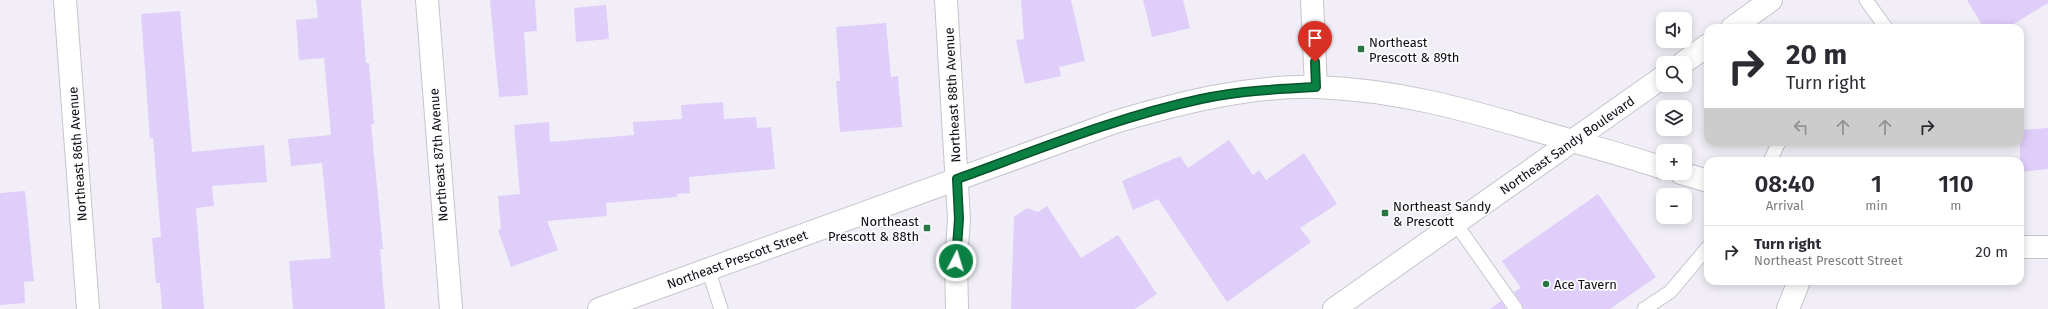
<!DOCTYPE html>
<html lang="en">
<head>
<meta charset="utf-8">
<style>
	body { margin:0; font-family:"Fira Sans",sans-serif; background:#f7f7f7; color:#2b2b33; height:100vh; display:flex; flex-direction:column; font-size:15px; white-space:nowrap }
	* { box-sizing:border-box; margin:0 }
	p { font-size:13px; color:#7c7c81 }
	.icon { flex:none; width:22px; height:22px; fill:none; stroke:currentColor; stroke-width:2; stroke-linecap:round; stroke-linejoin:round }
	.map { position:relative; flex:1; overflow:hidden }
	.panel { position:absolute; left:1704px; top:157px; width:320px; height:128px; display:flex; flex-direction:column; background:#fff; border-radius:12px; box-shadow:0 2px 10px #0003 }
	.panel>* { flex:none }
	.guide { position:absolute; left:1704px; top:24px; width:320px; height:122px; border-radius:12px; box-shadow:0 2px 10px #0003; background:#fff; color:#2b2b33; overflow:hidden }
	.buttons { position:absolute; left:1656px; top:12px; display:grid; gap:8px }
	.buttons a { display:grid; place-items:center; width:36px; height:36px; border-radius:8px; background:#fff; box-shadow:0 2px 10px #0003; font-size:20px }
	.pin { position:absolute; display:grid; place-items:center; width:34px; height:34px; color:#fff; margin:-41px -17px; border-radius:50% 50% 50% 0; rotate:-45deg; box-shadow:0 0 4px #0007 }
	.pin .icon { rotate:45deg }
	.me { position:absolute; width:44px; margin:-22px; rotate:5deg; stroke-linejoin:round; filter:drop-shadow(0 0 3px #0008) }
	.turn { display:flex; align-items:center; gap:14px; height:84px; padding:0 16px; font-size:18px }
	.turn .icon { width:52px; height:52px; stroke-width:2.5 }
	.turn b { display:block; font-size:28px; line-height:34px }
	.lanes { display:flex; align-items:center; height:38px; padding:0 16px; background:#0003; justify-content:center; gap:20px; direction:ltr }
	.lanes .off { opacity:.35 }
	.eta { display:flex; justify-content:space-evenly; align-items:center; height:68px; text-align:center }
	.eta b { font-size:24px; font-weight:600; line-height:28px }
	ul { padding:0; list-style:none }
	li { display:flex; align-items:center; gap:12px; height:52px; padding:0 16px; border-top:1px solid #e1e1e2 }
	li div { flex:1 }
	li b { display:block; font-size:15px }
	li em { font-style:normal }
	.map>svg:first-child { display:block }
	.building { fill:#dfcefa }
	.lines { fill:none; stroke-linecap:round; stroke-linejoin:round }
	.lane-casing { stroke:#c8c4cd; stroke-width:15 }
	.street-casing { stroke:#c8c4cd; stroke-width:24 }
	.secondary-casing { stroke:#c8c4cd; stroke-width:24 }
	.primary-casing { stroke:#c8c4cd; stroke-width:24 }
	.lane { stroke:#fff; stroke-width:13 }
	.street { stroke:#fff; stroke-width:22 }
	.secondary { stroke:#fff; stroke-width:22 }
	.primary { stroke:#fff; stroke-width:22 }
	.route-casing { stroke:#07532c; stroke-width:10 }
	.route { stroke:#0b8043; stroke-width:7 }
	.poi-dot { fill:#287544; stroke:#fdfcfe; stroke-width:1.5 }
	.labels { text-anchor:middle; stroke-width:3.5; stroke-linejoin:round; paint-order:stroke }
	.poi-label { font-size:13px; fill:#0f0d11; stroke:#fdfcfe; text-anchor:start }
	.street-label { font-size:13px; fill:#0f0d11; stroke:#fdfcfe }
</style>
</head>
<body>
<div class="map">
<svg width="2048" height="309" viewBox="0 0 2048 309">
	<rect width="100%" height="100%" fill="#f1eef7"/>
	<path class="building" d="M316 0H361L366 63H369L373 113 374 124H371L383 249H380L385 309H293L289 261 331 258 322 163 291 166 288 139 331 135 324 58 299 60 296 20 318 18Z
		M490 0H535L537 31 524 32 528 95 499 97Z
		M1021 0H1071L1085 61 1059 67 1061 76 1025 84 1016 40 1024 39Z
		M1143 0H1183L1190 28 1152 37Z
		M1967 0H2048V3L2007 28H1984Z
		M606 5 609 39 576 42 574 8Z
		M180 11 192 152 264 145 267 182 212 186 214 206 196 208 204 309H162L160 283H156L152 238 161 237 153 138H150L141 14Z
		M886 23 891 77 898 76 902 127 840 132 836 81H840L836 27Z
		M723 102 724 119 756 117 757 128 771 127 775 169 689 177 690 193 677 194V197L606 203 607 216 547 221 558 250 511 267 498 230 501 229 498 196 520 194 514 125 549 122 550 142 634 135 633 122 682 119 681 105Z
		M2048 128V169L2020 172V130Z
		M1229 140 1253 175 1259 170 1266 180 1304 153 1337 204 1300 228 1311 242 1227 302 1158 199 1133 210 1122 181 1180 156 1188 168Z
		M25 191 34 281 24 282 25 303 0 305V193Z
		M1598 194 1656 277 1610 309H1524L1514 292 1521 288 1502 261Z
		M1047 206 1081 258 1118 235 1157 294 1135 309H1011L1014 217 1027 208 1038 212Z
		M1501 301 1506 309H1490Z"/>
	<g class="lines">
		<g class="lane-casing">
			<path id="lane" d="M1866 0 1886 28
				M1770 161 1779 142
				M1456 224 1516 309
				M708 269 721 309
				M1644 309 1670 292 1708 247"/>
		</g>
		<g class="street-casing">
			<path id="street" d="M65 0 88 309
				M427 0 451 309
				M946 0 959 219 956 261 957 309
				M1312 0 1316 87
				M1788 309 1799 281"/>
		</g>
		<g class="secondary-casing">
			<path id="secondary" d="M1681 173 1708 181
				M2020 247H2048
				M599 309 1115 122C1179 103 1250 85 1317 87 1395 90 1461 108 1535 130 1578 143 1621 154 1663 168"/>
		</g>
		<g class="primary-casing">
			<path id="primary" d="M1732 28 1771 0
				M1683 63 1708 45
				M1334 309 1663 77"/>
		</g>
		<use href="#lane" class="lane"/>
		<use href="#street" class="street"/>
		<use href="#secondary" class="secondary"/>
		<use href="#primary" class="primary"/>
	</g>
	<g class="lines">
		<g class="route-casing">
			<path id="route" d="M956 261 959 219 957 179C1037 150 1117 117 1201 99 1239 91 1278 89 1316 87L1315 62"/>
		</g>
		<use href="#route" class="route"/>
	</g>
	<g class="poi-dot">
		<rect x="1357" y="45" width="8" height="8" rx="2"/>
		<rect x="1381" y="209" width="8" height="8" rx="2"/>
		<rect x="923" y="224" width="8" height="8" rx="2"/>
		<circle cx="1546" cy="284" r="4"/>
	</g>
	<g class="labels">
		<g class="poi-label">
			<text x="1369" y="47">Northeast<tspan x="1369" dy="15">Prescott &amp; 89th</tspan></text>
			<text x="1393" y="211">Northeast Sandy<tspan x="1393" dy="15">&amp; Prescott</tspan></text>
			<text x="919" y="226" text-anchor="end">Northeast<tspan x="919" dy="15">Prescott &amp; 88th</tspan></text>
			<text x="1554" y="289">Ace Tavern</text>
		</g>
		<g class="street-label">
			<text transform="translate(952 95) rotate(-93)" y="5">Northeast 88th Avenue</text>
			<text transform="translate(1567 145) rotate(-35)" y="5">Northeast Sandy Boulevard</text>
			<text transform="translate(77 154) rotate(-94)" y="5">Northeast 86th Avenue</text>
			<text transform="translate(438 155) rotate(-94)" y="5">Northeast 87th Avenue</text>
			<text transform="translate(737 259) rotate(-20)" y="5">Northeast Prescott Street</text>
		</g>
	</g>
</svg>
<div class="buttons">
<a><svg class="icon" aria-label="sound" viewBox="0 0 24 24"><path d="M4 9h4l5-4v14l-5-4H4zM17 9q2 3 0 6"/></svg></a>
<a><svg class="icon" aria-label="search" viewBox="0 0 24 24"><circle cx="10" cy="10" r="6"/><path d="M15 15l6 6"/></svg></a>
<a><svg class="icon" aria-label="layers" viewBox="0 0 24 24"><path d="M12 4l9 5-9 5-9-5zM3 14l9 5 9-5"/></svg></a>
<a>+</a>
<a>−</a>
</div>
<div class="pin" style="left:1315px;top:62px;background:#d93025"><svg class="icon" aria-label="arrive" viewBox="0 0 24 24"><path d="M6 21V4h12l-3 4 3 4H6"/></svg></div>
<svg class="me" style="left:956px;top:261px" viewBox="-20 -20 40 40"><circle r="17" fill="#0b8043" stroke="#fff" stroke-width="3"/><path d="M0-11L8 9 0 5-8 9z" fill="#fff"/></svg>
<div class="guide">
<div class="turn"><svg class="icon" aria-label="right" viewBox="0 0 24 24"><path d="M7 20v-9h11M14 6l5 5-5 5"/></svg><div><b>20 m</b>Turn right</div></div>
<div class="lanes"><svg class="icon off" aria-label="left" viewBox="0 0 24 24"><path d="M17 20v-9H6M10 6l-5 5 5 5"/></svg><svg class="icon off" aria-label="ahead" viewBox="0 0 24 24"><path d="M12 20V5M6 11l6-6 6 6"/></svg><svg class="icon off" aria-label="ahead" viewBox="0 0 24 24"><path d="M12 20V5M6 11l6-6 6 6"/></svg><svg class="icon" aria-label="right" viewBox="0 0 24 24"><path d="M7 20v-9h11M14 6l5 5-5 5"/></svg></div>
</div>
<section class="panel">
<div class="eta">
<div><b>08:40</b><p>Arrival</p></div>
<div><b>1</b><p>min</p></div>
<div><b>110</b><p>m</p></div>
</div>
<ul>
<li><svg class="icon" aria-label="right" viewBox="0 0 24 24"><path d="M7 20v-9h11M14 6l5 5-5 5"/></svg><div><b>Turn right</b><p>Northeast Prescott Street</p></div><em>20 m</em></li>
</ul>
</section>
</div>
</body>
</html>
